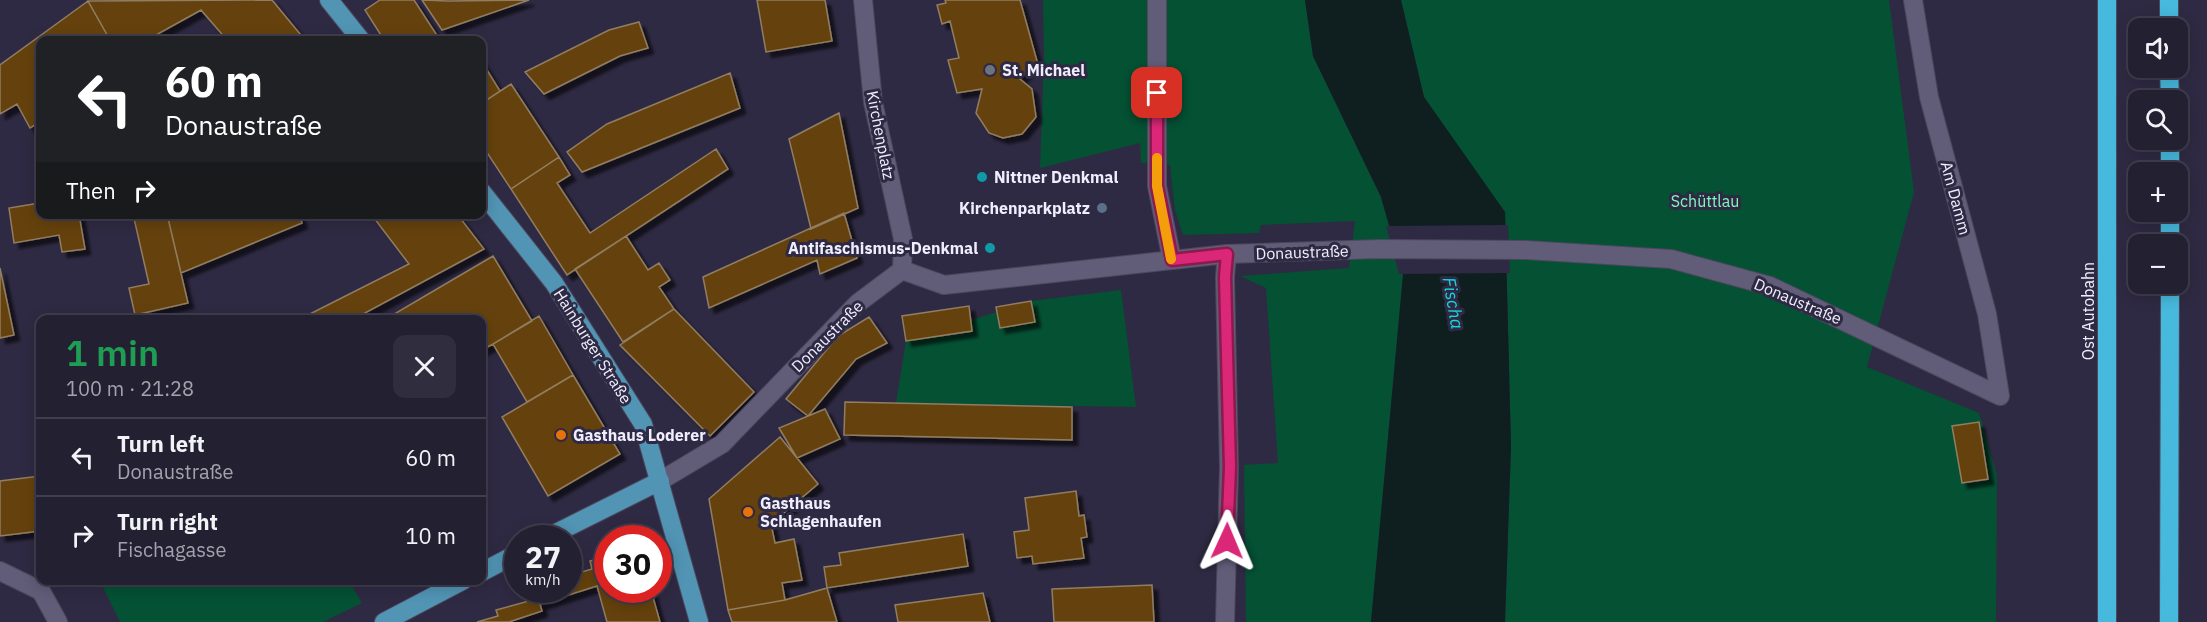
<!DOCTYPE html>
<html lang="en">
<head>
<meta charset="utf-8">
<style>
	body { margin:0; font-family:"IBM Plex Sans",sans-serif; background:#2f2d3e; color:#f1f3f6; height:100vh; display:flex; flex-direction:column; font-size:22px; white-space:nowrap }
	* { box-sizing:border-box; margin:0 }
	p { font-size:20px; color:#a3a3ac }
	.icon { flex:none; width:33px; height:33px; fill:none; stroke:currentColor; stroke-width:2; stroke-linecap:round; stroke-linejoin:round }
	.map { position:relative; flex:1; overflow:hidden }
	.drawer { position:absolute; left:36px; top:315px; width:450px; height:270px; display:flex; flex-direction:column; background:#232032; border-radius:12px; box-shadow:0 3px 15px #0003,0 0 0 2px #403e4d }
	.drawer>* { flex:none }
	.hud { position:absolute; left:36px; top:36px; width:450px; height:183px; border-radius:12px; box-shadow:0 3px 15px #0003,0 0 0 2px #403e4d; background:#202124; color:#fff; overflow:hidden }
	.buttons { position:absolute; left:2128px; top:18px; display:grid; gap:12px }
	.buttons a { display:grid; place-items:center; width:60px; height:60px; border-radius:12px; background:#232032; box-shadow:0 3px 15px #0003,0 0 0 2px #403e4d; font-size:30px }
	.speed { position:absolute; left:504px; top:525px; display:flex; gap:12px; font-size:30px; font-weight:700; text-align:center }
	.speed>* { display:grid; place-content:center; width:78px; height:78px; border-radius:50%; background:#232032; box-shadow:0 3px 15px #0003,0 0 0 2px #403e4d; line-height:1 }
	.speed small { font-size:15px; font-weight:400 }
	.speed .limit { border:9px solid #d22; background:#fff; color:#111 }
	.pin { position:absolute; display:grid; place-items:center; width:51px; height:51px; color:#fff; margin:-26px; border-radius:12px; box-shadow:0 3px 9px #0006 }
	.me { position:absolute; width:66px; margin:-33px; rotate:1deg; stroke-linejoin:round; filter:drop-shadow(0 0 4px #0008) }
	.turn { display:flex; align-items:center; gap:21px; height:126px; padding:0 30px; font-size:27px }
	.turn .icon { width:78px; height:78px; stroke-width:2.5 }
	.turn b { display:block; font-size:42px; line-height:51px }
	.then { display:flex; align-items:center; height:57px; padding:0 30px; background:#0003; gap:12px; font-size:22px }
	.round { display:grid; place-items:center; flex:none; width:63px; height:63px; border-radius:12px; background:#2f2d3e }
	.overview { display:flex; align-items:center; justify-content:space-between; height:102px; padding:0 30px }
	h1 { font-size:36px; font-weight:600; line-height:45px; color:#1e9e55 }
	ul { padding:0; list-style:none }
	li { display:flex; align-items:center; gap:18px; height:78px; padding:0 30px; border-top:2px solid #403e4d }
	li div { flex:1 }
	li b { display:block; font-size:22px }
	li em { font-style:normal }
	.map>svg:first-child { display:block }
	.green { fill:#045134 }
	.water { fill:#0f1e1f }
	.pier { fill:#2f2a43 }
	.building { fill:#654307; stroke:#917d63; stroke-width:1.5; filter:url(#shadow) }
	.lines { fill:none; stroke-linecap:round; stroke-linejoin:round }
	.minor-casing { stroke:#4c475c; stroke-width:20 }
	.major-casing { stroke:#4c475c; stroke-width:20 }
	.highway-casing { stroke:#4c475c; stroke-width:20 }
	.minor { stroke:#615c78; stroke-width:18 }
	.major { stroke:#5194b4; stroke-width:18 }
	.highway { stroke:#46b9dc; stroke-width:18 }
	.route-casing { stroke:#8e194d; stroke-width:15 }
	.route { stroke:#db2777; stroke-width:10 }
	.slow { stroke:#f59e0b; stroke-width:10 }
	.worship-dot { fill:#6b7280; stroke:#2f2a43; stroke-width:2 }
	.culture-dot { fill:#0f9aa8; stroke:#2f2a43; stroke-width:2 }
	.service-dot { fill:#5c6f8a; stroke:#2f2a43; stroke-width:2 }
	.food-dot { fill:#e8710a; stroke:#2f2a43; stroke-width:2 }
	.labels { text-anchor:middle; stroke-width:6; stroke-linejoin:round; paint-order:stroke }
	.poi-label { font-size:16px; font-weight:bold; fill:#f0eefe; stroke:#2f2a43; text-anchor:start }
	.street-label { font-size:16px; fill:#f0eefe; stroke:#2f2a43 }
	.park-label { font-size:16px; fill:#82f6bd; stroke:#2f2a43 }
	.water-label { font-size:18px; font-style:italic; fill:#14d8df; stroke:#2f2a43 }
</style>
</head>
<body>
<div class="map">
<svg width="2207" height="622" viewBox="0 0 2207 622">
	<defs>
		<filter id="shadow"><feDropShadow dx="5.5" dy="5.5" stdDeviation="1.5" flood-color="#0009"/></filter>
	</defs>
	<rect width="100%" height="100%" fill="#2f2a43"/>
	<path class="green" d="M1043 0H1305L1313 56 1381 197 1403 275 1371 622H1246L1244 465 1278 463 1266 288 1240 276 1349 268 1355 221 1261 225 1259 233 1183 235 1175 210 1170 165 1141 163 1140 143 1040 168 1044 57Z
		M1401 0H1889L1914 192 1867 367 1979 413 1997 476 1996 622H1505L1511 446 1505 213 1424 97Z
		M1121 290 1136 407 896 403 906 341 1031 301Z
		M100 581H349L362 603 323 622H120Z"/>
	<path class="water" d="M1305 0H1401L1424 97 1505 212 1511 446 1505 622H1371L1403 275 1381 197 1313 56Z"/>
	<path class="pier" d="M1508 225 1510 273 1399 274 1386 226Z"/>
	<path class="building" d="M272 0 305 40H227L201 10 147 40H110L88 1Z
		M380 0H414L440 40H384L365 10Z
		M422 0 448 1 529 0 442 30Z
		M757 0H825L832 41 766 52Z
		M945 0H1020L1037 61 1020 79 1032 89 1036 117 1022 134 1003 138 989 133 976 113 982 89 957 93 948 60 959 58 950 21 942 24 937 5 946 3Z
		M88 1 110 40H40V122L30 128 17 104 0 114V65Z
		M639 22 648 48 620 56 544 94 525 72 609 30Z
		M482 62 500 91 482 103Z
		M730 73 740 108 582 172 567 152 607 124Z
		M511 84 559 157 511 189 482 145V103Z
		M839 113 858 208 811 229 789 139Z
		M716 149 728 169 567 275 511 189 559 157 570 175 557 183 590 233Z
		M40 203V214H79L85 249 62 252 59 235 14 243 9 208Z
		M844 213 857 258 820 274 817 260 709 308 703 277Z
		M133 214H167L188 303 135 315 129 288 149 284Z
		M167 214H299L302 223 181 273Z
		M371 214H457L484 249 352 320H298L409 264Z
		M626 236 648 270 659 263 670 280 659 287 674 309 623 342 575 269Z
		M493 256 532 321 493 344 482 350V320H384Z
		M0 268 14 335 0 338Z
		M1031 301 1035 322 1000 328 996 307Z
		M969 306 972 331 906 341 902 316Z
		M674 309 754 392 710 436 620 345Z
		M539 316 573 375 527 402 493 344Z
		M869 317 887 343 856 359 808 416 786 399 838 336Z
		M573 375 620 454 548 496 502 417Z
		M845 402 1072 407V440L844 435Z
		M825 409 840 439 797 458 779 428Z
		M1979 422 1988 479 1962 483 1952 426Z
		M780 437 818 484 771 524 775 543 794 539 802 580 782 583 785 600 728 610 709 499Z
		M40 476V531L0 536V481Z
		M1076 491 1079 516 1084 515 1087 537 1081 538 1084 558 1033 564 1032 556 1017 558 1014 532 1029 530 1025 498Z
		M963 534 968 566 827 588 824 567 841 565 839 553Z
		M608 556V590H651L660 622H607L597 586 540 604 542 611 509 622H477L498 616 496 610 529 601 527 593 540 590H568V576L592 569 590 561Z
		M1152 585 1154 622H1054L1052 589Z
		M827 588 837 622H732L728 610 785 600Z
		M983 593 990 622H898L895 605Z"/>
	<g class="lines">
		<g class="minor-casing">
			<path id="minor" d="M863 0 873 102 903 239 902 270
				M1157 0V186L1172 260
				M1913 0 1929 97 1987 314 2000 396
				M902 270 944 285 1227 254 1380 249 1526 250 1671 259 1770 286 2000 396
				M660 481 722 444 858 303 902 270
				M0 571 41 591 58 622
				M1225 622 1229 467 1225 277 1227 254"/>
		</g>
		<g class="major-casing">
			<path id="major" d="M329 0 361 40
				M482 192 554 283 643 424 699 622
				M546 538 660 481
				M482 572 518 553
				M384 622 464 580"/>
		</g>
		<g class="highway-casing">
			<path id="highway" d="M2107 0V622
				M2169 0V28
				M2169 68 2170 100
				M2170 140V172
				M2170 212V244
				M2169 622 2170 284"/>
		</g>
		<use href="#minor" class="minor"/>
		<use href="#major" class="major"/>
		<use href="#highway" class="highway"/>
	</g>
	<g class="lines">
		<g class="route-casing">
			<path id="route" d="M1157 93V186L1172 260 1227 254 1225 277 1230 467 1227 541"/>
		</g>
		<use href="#route" class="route"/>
		<path class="slow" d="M1157 158V186L1171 259"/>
	</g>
	<circle class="worship-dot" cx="990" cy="70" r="6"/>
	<g class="culture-dot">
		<circle cx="982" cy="177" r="6"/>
		<circle cx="990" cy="248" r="6"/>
	</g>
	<circle class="service-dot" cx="1102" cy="208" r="6"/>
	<g class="food-dot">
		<circle cx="561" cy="435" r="6"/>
		<circle cx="748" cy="512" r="6"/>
	</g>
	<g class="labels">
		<g class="poi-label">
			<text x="1002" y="76">St. Michael</text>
			<text x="994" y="183">Nittner Denkmal</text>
			<text x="1090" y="214" text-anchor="end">Kirchenparkplatz</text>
			<text x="978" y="254" text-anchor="end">Antifaschismus-Denkmal</text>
			<text x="573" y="441">Gasthaus Loderer</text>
			<text x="760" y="509">Gasthaus<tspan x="760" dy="18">Schlagenhaufen</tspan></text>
		</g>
		<g class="street-label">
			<text transform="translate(881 135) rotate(79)" y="6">Kirchenplatz</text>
			<text transform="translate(1956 198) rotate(75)" y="6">Am Damm</text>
			<text transform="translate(1302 252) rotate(-2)" y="6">Donaustraße</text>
			<text transform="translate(1798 301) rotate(23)" y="6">Donaustraße</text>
			<text transform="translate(2088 311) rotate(-90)" y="6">Ost Autobahn</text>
			<text transform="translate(827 336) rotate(-45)" y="6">Donaustraße</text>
			<text transform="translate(593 346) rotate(58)" y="6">Hainburger Straße</text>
		</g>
		<g class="park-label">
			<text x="1705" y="207">Schüttlau</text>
		</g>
		<g class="water-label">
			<text transform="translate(1453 303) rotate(80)" y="6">Fischa</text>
		</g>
	</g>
</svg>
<div class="buttons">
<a><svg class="icon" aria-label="sound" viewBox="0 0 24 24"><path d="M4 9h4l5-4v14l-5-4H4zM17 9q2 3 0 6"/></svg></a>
<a><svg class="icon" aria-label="search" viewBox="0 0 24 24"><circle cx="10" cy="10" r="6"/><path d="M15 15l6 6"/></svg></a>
<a>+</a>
<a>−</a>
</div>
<div class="speed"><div>27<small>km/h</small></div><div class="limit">30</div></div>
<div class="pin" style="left:1157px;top:93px;background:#d93025"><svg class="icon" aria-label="arrive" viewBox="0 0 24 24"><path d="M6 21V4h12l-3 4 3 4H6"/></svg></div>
<svg class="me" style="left:1227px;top:541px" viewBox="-20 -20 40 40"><path d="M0-17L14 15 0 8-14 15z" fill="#db2777" stroke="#fff" stroke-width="4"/></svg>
<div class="hud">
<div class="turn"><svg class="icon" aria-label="left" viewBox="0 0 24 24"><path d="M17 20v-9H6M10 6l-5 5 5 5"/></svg><div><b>60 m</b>Donaustraße</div></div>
<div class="then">Then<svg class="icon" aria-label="right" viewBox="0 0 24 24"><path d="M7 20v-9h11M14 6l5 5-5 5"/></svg></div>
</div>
<section class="drawer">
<div class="overview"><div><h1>1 min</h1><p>100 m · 21:28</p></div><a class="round"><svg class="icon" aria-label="close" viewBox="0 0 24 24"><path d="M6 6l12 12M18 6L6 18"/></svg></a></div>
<ul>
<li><svg class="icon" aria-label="left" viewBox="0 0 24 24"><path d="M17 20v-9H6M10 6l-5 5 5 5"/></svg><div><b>Turn left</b><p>Donaustraße</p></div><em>60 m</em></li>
<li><svg class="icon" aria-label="right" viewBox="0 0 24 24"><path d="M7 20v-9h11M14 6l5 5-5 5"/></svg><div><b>Turn right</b><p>Fischagasse</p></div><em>10 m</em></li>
</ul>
</section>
</div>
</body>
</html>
